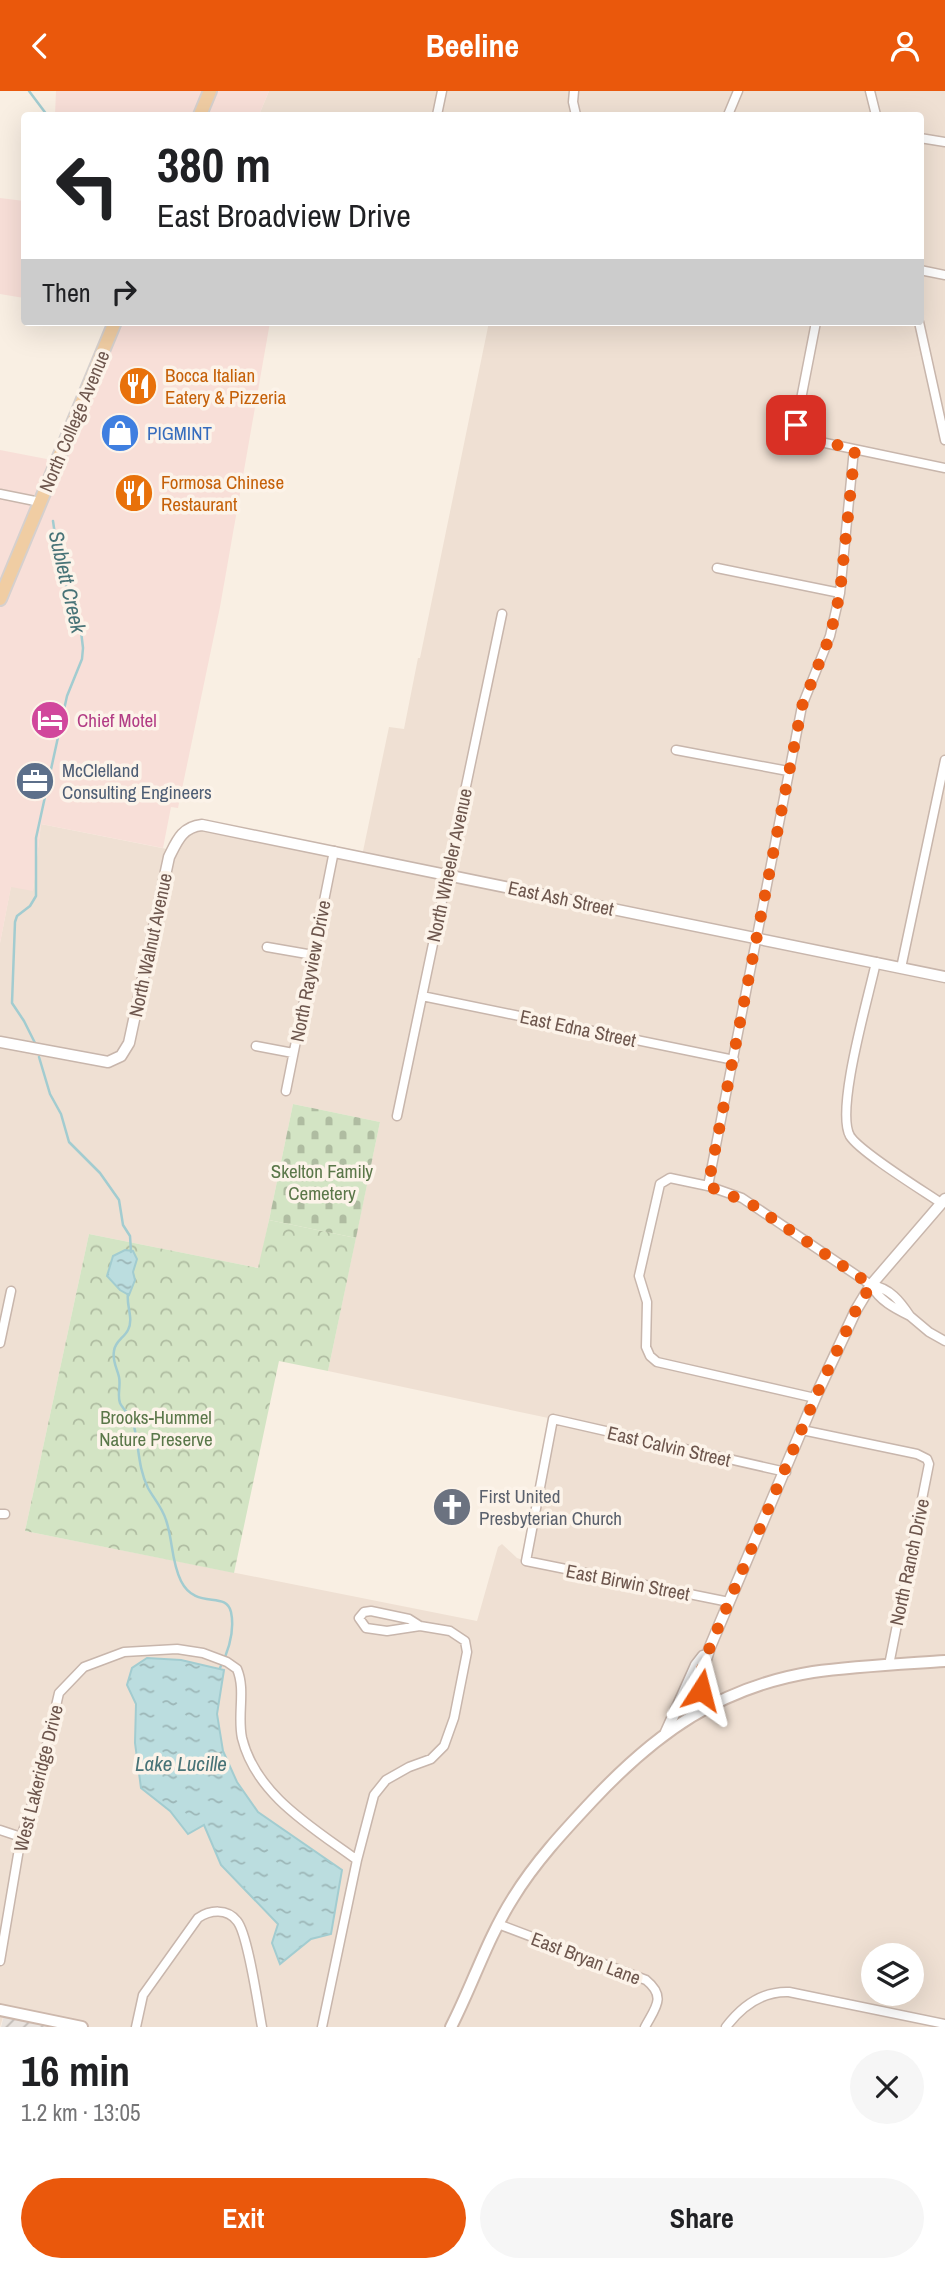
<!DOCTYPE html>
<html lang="en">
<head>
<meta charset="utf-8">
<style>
	body { margin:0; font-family:"Archivo Narrow",sans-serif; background:#f6f6f6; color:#202124; height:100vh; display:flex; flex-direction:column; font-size:26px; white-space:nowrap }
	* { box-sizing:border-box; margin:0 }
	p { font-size:23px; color:#757577 }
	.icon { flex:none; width:38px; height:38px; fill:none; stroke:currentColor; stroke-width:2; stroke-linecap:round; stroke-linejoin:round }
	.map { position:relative; height:1936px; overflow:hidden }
	.drawer { display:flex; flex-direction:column; background:#fff; flex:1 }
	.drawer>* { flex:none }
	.guide { position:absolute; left:21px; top:21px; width:903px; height:214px; border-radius:7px; box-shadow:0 7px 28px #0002; background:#fff; color:#202124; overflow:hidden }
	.tools { position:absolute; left:861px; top:1852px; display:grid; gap:14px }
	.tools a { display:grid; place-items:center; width:63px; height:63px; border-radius:50%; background:#fff; box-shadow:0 7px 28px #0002; font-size:35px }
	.pin { position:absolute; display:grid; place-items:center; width:60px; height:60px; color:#fff; margin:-30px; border-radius:14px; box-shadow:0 4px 10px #0006 }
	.me { position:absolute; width:77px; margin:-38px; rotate:9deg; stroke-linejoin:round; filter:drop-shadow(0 0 5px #0008) }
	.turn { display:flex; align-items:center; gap:24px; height:147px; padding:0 21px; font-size:32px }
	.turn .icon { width:91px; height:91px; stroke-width:2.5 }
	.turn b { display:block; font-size:49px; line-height:60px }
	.then { display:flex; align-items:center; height:66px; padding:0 21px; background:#0003; gap:14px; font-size:26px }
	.round { display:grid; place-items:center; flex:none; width:74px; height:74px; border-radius:37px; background:#f6f6f6 }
	.head { display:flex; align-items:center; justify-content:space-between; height:119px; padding:0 21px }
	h1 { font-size:42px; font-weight:700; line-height:52px }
	.button { display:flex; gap:14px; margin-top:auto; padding:14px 21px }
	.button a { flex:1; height:80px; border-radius:42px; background:#ea580c; color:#fff; font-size:28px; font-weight:700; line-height:80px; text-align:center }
	.button a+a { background:#f6f6f6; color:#202124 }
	header { display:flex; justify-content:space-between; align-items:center; height:91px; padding:0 21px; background:#ea580c; color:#fff; font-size:32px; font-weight:700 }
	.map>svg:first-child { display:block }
	.residential { fill:#efe0d3; fill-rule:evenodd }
	.commercial { fill:#f8dfd8 }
	.industrial { fill:url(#industrial-furrows) }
	.forest { fill:url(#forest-crowns) }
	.cemetery { fill:url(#cemetery-stones) }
	.water { fill:url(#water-ripples); stroke:#a2ccd0; stroke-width:2 }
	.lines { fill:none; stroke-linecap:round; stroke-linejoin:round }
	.stream { stroke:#a2ccd0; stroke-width:2.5 }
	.minor-casing { stroke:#c8b6ac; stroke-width:11 }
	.tertiary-casing { stroke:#c8b6ac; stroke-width:13 }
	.secondary-casing { stroke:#cdb8ac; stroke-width:14 }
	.primary-casing { stroke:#d6d0cd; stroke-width:16 }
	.minor { stroke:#fff; stroke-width:8 }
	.tertiary { stroke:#fff; stroke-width:10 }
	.secondary { stroke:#fff; stroke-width:10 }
	.primary { stroke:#f0cda3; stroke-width:12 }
	.route { stroke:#ea580c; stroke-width:12; stroke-dasharray:0 21.6 }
	.labels { text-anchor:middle; stroke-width:7; stroke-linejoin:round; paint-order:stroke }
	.food-label { font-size:19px; fill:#c56008; stroke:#fcf3e9; text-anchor:start }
	.street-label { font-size:19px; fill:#6d564d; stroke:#fcf3e9 }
	.shop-label { font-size:19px; fill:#366cbe; stroke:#fcf3e9; text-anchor:start }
	.hotel-label { font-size:19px; fill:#b23c85; stroke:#fcf3e9; text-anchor:start }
	.service-label { font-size:19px; fill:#4e5e75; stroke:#fcf3e9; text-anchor:start }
	.park-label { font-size:19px; fill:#5a7749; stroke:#fcf3e9 }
	.worship-label { font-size:19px; fill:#5b616d; stroke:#fcf3e9; text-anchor:start }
	.water-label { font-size:21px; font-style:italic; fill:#477377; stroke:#fcf3e9 }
</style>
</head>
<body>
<header><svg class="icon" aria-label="back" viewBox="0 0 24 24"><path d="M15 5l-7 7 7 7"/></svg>Beeline<svg class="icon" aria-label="person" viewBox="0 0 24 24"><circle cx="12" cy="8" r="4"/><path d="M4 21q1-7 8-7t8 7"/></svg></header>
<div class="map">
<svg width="945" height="1936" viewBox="0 0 945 1936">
	<defs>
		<pattern id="industrial-furrows" width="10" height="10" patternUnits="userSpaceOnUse" patternTransform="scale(1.75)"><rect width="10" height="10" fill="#e8e2dd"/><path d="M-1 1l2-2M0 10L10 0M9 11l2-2" fill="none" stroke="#c0bab5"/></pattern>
		<pattern id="forest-crowns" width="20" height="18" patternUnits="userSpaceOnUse" patternTransform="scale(1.75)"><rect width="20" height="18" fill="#d3e4c4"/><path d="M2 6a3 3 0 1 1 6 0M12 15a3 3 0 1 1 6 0" fill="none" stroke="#afbca1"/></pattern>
		<pattern id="cemetery-stones" width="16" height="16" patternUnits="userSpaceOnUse" patternTransform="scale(1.75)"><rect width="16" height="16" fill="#d3e4c4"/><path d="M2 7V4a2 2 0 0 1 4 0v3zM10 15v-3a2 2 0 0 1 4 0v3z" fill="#afbca1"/></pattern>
		<pattern id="water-ripples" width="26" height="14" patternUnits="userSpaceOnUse" patternTransform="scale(1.75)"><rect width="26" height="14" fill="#bbdddf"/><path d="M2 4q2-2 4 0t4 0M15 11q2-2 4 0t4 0" fill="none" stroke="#9cb6b7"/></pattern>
	</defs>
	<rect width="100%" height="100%" fill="#f9efe3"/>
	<path class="residential" d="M269 0H945V1936H83L5 1920 0 1936V852L11 795 33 799 41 733 172 759 191 735 362 765 389 636 404 638 418 567H420L489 231H920V24H259ZM293 1013 380 1031 328 1280 553 1328 526 1470 517 1467 502 1453 498 1456 477 1530 25 1440 89 1143 259 1177ZM873 1864H912V1902H873Z"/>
	<path class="commercial" d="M56 0H269L259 24H55Z
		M0 107 24 110V207L0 203Z
		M115 231H270L220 516 178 717 171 716 163 757 41 733 33 800 11 796 0 852V359L57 370Z"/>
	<path class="industrial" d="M5 1920 82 1936H1Z"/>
	<path class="forest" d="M269 1129 356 1147 328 1280 279 1270 234 1482 25 1440 89 1143 258 1177Z"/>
	<path class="cemetery" d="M293 1013 380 1031 356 1147 269 1129Z"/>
	<path class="water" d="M125 1159 133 1160 137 1168 133 1181 135 1189 129 1204 120 1199 107 1185 113 1165Z
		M147 1567 181 1569 224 1579 217 1623 223 1660 237 1691 258 1721 342 1779 331 1843 311 1848 280 1873 272 1852 278 1833 221 1774 204 1734 188 1743 170 1720 141 1697 135 1652 136 1613 127 1594 132 1577Z"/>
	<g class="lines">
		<path class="stream" d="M29 0 47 24
			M35 952 24 930 12 912 15 831 17 825 30 815 36 805V747L67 605 82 568 83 557 80 532 60 478 53 430
			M39 966 50 1003 61 1023 69 1051 100 1082 119 1109 123 1134 130 1145 131 1161
			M128 1203C126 1214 134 1228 128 1239 124 1247 115 1250 114 1260 112 1270 117 1277 119 1286 121 1295 117 1304 120 1312 124 1320 132 1325 134 1335 139 1355 138 1377 148 1397 154 1408 162 1416 166 1429 173 1449 171 1470 181 1490 196 1520 226 1499 231 1521 235 1540 228 1561 220 1577"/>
		<g class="minor-casing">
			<path id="minor" d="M574 0 573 11 576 24
				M870 0 876 24
				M437 24 442 0
				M728 24 738 0
				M920 47 945 51
				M920 179 945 184
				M816 231 796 334 798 344 806 348 945 377
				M919 231 945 349
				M0 403 40 411
				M717 477 840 502
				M676 659 788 680
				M267 856 313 864
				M876 871C869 905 835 1019 850 1045 860 1061 922 1099 941 1112
				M901 877 945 669
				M422 905 734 969
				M256 955 293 962
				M286 1000 334 760
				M397 1025 502 523
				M708 1095 802 615 830 545 840 502 854 358
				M910 1225 929 1241 945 1250
				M0 1252 11 1200
				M815 1307 657 1271 650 1265 646 1256 647 1211 639 1185 660 1093 670 1087 708 1095 742 1107 871 1194C890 1197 900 1210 910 1225 894 1217 880 1210 871 1194
				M802 1339 917 1363 927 1368 929 1373 889 1574
				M0 1423H5
				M729 1511 526 1470 553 1328 786 1381
				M371 1520 409 1528 420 1535 387 1540 366 1537 359 1527 364 1521Z
				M0 1739 21 1746
				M357 1769 374 1704 386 1689 409 1676 431 1668 444 1655 454 1627 467 1561 465 1550 450 1540 420 1535
				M498 1833 646 1889C667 1906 655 1917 645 1936
				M0 1870 21 1746 35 1705 59 1602 84 1576 124 1561 177 1558 203 1562 227 1571 237 1578C246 1599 237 1624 242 1647 256 1704 312 1736 357 1769L322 1936
				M136 1936 143 1904 198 1827C210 1819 227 1817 237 1830 248 1843 258 1915 262 1936
				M726 1936C742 1915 762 1900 789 1901L945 1933"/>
		</g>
		<g class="tertiary-casing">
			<path id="tertiary" d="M0 951 108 971 121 965 129 952 169 766C177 750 182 736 202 734L945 886
				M709 1615 699 1590 710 1556 815 1307 856 1219 871 1194 945 1108
				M666 1641 696 1574 703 1565"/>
		</g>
		<g class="secondary-casing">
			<path id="secondary" d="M0 1919 82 1936
				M451 1936C473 1893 487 1848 513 1807 535 1771 564 1740 593 1709 656 1642 720 1596 813 1581 856 1575 901 1573 945 1570"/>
		</g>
		<g class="primary-casing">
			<path id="primary" d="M200 24 210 0
				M0 508 115 231"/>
		</g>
		<use href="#minor" class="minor"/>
		<use href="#tertiary" class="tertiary"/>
		<use href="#secondary" class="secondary"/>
		<use href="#primary" class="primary"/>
	</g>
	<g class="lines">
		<path class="route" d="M701 1599 700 1583 710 1556 815 1307 856 1219 871 1194 751 1113 708 1095 802 615 830 545 840 502 855 358 801 346 798 344 796 334"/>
	</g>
	<defs>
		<g id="restaurant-disc" transform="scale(2.0125)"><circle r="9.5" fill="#e8710a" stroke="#fcf3e9"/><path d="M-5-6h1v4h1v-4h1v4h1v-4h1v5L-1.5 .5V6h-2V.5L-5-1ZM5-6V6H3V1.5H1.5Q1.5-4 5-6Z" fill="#fff"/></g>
		<g id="shop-disc" transform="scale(2.0125)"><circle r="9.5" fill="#3f7fe0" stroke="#fcf3e9"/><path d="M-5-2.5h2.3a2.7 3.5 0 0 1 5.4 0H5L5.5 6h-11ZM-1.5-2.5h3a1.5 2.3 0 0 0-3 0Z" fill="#fff"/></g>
		<g id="hotel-disc" transform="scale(2.0125)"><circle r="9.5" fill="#d1479c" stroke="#fcf3e9"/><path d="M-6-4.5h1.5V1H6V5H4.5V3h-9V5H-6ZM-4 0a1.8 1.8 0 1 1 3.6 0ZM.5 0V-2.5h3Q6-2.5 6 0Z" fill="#fff"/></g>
		<g id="office-disc" transform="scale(2.0125)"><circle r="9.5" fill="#5c6f8a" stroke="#fcf3e9"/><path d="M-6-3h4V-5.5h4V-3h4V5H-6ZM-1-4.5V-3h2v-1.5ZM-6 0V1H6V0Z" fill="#fff"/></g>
		<g id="church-disc" transform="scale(2.0125)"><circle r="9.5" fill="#6b7280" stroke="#fcf3e9"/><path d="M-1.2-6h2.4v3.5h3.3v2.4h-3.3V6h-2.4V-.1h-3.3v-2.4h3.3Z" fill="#fff"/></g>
	</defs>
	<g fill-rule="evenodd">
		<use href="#restaurant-disc" x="138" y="295"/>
		<use href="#shop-disc" x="120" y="342"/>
		<use href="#restaurant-disc" x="134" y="402"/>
		<use href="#hotel-disc" x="50" y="629"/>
		<use href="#office-disc" x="35" y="690"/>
		<use href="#church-disc" x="452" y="1416"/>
	</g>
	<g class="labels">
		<g class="food-label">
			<text x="165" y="291">Bocca Italian<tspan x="165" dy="22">Eatery &amp; Pizzeria</tspan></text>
			<text x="161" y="398">Formosa Chinese<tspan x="161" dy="22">Restaurant</tspan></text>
		</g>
		<g class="street-label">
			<text transform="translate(74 330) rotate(-67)" y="7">North College Avenue</text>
			<text transform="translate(449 774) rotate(-78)" y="7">North Wheeler Avenue</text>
			<text transform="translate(561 807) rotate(12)" y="7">East Ash Street</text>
			<text transform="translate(150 854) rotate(-78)" y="7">North Walnut Avenue</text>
			<text transform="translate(310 880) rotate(-79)" y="7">North Rayview Drive</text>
			<text transform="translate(578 937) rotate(12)" y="7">East Edna Street</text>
			<text transform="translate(669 1355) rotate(13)" y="7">East Calvin Street</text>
			<text transform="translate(909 1471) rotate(-78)" y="7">North Ranch Drive</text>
			<text transform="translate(628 1491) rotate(11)" y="7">East Birwin Street</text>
			<text transform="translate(38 1687) rotate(-76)" y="7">West Lakeridge Drive</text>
			<text transform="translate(586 1867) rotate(21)" y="7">East Bryan Lane</text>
		</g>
		<g class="shop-label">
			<text x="147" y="349">PIGMINT</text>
		</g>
		<g class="hotel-label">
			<text x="77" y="636">Chief Motel</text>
		</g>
		<g class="service-label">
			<text x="62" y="686">McClelland<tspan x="62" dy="22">Consulting Engineers</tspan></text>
		</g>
		<g class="park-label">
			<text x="322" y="1087">Skelton Family<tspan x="322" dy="22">Cemetery</tspan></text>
			<text x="156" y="1333">Brooks-Hummel<tspan x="156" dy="22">Nature Preserve</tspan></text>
		</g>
		<g class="worship-label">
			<text x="479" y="1412">First United<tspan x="479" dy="22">Presbyterian Church</tspan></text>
		</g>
		<g class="water-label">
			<text transform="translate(67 491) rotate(77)" y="7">Sublett Creek</text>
			<text x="181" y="1680">Lake Lucille</text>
		</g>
	</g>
</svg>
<div class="tools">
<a><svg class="icon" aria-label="layers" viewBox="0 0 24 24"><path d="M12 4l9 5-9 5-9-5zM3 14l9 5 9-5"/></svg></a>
</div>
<div class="pin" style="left:796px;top:334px;background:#d93025"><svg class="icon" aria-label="arrive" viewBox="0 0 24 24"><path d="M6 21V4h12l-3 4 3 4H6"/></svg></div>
<svg class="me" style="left:701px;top:1599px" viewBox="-20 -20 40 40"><path d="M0-17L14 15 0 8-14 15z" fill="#ea580c" stroke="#fff" stroke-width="4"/></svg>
<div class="guide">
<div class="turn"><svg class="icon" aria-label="left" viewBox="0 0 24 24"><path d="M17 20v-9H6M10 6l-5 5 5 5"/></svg><div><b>380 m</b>East Broadview Drive</div></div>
<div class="then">Then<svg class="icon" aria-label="right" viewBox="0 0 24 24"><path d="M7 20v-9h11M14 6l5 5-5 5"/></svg></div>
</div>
</div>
<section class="drawer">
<div class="head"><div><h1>16 min</h1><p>1.2 km · 13:05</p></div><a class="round"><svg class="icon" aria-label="close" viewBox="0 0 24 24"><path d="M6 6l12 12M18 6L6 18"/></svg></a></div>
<div class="button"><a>Exit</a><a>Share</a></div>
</section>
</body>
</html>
